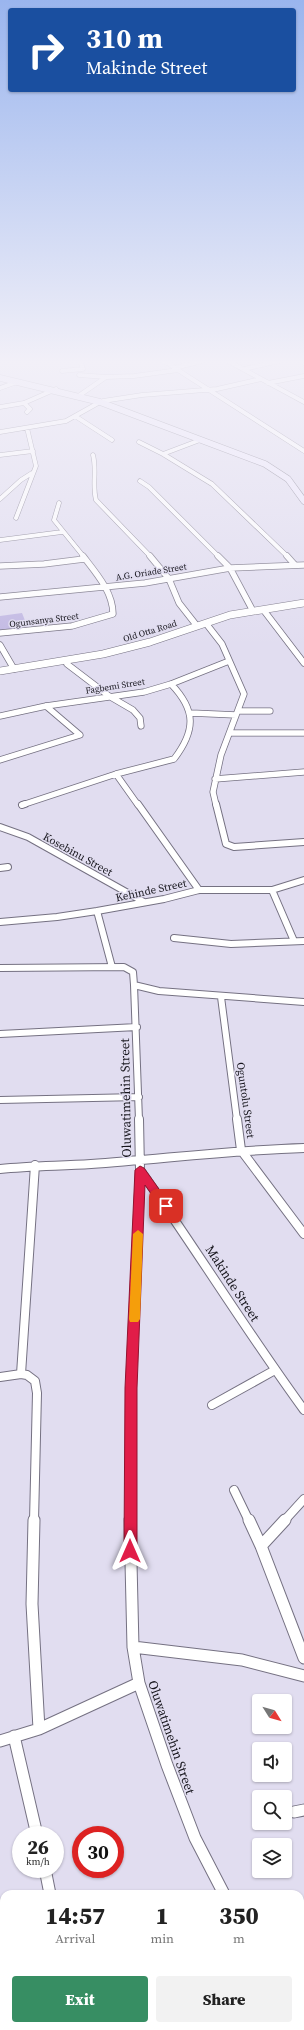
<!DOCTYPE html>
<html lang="en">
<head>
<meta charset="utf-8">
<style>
	body { margin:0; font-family:"Source Serif 4",serif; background:#f2f2f2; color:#222; height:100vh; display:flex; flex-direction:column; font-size:15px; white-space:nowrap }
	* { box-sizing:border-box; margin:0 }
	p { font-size:13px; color:#767676 }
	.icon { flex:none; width:22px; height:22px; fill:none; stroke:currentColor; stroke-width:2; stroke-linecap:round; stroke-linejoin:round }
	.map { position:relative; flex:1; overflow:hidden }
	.details { position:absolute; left:0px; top:1890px; width:304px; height:140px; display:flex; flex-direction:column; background:#fff; border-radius:12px 12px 0 0; box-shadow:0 1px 3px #0004 }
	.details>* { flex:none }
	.guide { position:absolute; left:8px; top:8px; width:288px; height:84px; border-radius:4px; box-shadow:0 1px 3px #0004; background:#1a4fa0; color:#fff; overflow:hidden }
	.needle { width:26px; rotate:127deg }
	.buttons { position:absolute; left:252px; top:1694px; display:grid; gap:8px }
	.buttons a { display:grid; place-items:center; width:40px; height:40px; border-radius:4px; background:#fff; box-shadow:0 1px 3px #0004; font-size:20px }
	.speed { position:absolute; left:12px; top:1826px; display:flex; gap:8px; font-size:20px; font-weight:700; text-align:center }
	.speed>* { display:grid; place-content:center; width:52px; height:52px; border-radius:50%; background:#fff; box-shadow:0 1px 3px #0004; line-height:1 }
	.speed small { font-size:10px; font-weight:400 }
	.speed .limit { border:6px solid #d22; background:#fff; color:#111 }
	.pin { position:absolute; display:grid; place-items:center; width:34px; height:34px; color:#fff; margin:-17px; border-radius:8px; box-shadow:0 2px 6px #0006 }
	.me { position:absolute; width:44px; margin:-22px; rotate:0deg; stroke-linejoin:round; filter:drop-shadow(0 0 3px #0008) }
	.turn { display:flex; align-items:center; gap:14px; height:84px; padding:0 12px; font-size:18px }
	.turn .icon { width:52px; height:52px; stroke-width:2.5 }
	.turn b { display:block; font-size:28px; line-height:34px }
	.eta { display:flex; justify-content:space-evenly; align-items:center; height:68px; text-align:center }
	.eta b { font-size:24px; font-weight:800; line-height:28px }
	.cta { display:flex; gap:8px; margin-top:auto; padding:8px 12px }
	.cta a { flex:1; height:46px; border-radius:4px; background:#378e63; color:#fff; font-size:16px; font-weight:800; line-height:46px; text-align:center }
	.cta a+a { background:#f2f2f2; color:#222 }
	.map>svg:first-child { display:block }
	.green { fill:#c2b9e3 }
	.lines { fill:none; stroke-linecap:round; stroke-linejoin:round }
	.minor-far4-casing { stroke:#757182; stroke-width:5 }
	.minor-far3-casing { stroke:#757182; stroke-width:7 }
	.minor-far2-casing { stroke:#757182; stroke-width:8 }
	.minor-far1-casing { stroke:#757182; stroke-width:10 }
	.minor-casing { stroke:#757182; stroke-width:13 }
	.tertiary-casing { stroke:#757182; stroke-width:8 }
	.secondary-casing { stroke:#757182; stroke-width:7 }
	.minor-far4 { stroke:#fff; stroke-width:4 }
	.minor-far3 { stroke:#fff; stroke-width:5.5 }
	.minor-far2 { stroke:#fff; stroke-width:6 }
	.minor-far1 { stroke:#fff; stroke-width:8 }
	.minor { stroke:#fff; stroke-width:11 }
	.tertiary { stroke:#fff; stroke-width:7 }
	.secondary { stroke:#eee9fd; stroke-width:6 }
	.route { fill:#e11d48; stroke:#92132f }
	.slow { fill:#f59e0b }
	.labels { text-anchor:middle; stroke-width:3; stroke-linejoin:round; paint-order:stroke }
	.far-street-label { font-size:9px; fill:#17161d; stroke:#e1ddf0 }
	.street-label { font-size:11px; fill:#17161d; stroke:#e1ddf0 }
	.near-street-label { font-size:13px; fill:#17161d; stroke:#e1ddf0 }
</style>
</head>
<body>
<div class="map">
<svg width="304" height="2030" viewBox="0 0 304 2030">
	<rect width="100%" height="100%" fill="#e1ddf0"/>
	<path class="green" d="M22 613 28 628 0 632V616Z"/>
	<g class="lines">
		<g class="minor-far4-casing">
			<path id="minor-far4" d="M164 361 304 451
				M228 361 304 402
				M302 361 304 363
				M174 368 203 361
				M244 369 279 361
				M62 371 83 369 80 361
				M79 375 106 377
				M268 383 304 376
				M0 388 17 382
				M80 395 106 377 134 376 178 370
				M103 401 142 395 217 389 261 379
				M24 403 30 409 27 412
				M0 407 24 403 56 389
				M75 416 112 440
				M0 432 66 421 100 402
				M139 442 163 454 212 484 288 557
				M163 454 200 440
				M0 455 33 451
				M93 455C97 470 92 485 96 500L151 557
				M140 481 149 487 219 557
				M0 499 21 480 32 473
				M59 503 54 520 84 557
				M16 518 36 466 27 428
				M0 540 62 532"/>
		</g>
		<g class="minor-far3-casing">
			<path id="minor-far3" d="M150 556 169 579 179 603 197 626
				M218 556 230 568 253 611
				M287 556 295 565
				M0 566 44 564 84 559
				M0 597 145 583 230 568 304 565
				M265 612 304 663
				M208 626 222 644 244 694 221 755 213 792 216 805
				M0 633 72 626 113 614C113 592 96 573 83 556
				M0 645 14 669
				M67 664 109 696 133 710 140 718 141 726
				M238 711H270
				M191 713 236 715
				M0 716 46 706 144 692 171 684 229 661
				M230 733H304
				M0 760 80 735 46 706
				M116 774 138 805
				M215 779 304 772
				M22 805 116 774 174 759C196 730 196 710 171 684"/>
		</g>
		<g class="minor-far2-casing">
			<path id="minor-far2" d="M138 804 199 890
				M216 804 226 844 234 847 304 842
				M22 805 25 804
				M0 827 28 837 144 902
				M0 868 8 867
				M272 890 294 941
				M97 911 112 967
				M0 922 57 917 97 911 164 899 199 890H272L304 880
				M174 938 231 944 304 941
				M0 968 124 967 133 972 134 985 159 991 304 1002
				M134 985 139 1120
				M221 997 237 1120
				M0 1034 137 1027
				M0 1100 139 1097"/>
		</g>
		<g class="minor-far1-casing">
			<path id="minor-far1" d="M237 1119 241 1150 304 1234
				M0 1169C31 1166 61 1166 91 1164 162 1159 233 1150 304 1148
				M140 1170C196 1249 247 1332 304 1410
				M0 1377 21 1374
				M212 1405 275 1370
				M234 1490 249 1521
				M34 1521 37 1393 35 1381 27 1375 21 1374 35 1165
				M130 1521 131 1388 140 1170 139 1119
				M284 1521 304 1499"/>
		</g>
		<g class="minor-casing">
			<path id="minor" d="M34 1520 32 1604 39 1729
				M130 1520 133 1647 139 1683 167 1765 195 1838 224 1894
				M249 1520 261 1546 304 1658
				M261 1546 285 1520
				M133 1647 242 1660 304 1676
				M14 1736 37 1835
				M0 1741 39 1729 139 1683
				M294 1812 304 1810
				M45 1869 50 1894
				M103 2026 105 2030"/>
		</g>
		<g class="tertiary-casing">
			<path id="tertiary" d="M0 671 103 654 150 642 230 615 304 603"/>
		</g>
		<g class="secondary-casing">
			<path id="secondary" d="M0 378 100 402 265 464 288 479 304 501"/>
		</g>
		<use href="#minor-far4" class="minor-far4"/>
		<use href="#minor-far3" class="minor-far3"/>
		<use href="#minor-far2" class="minor-far2"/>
		<use href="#minor-far1" class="minor-far1"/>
		<use href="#minor" class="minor"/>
		<use href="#tertiary" class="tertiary"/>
		<use href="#secondary" class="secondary"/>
	</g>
	<linearGradient id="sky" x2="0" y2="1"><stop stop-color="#9ab5ee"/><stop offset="0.56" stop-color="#f2f0f8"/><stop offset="1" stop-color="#f2f0f8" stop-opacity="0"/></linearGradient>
	<rect width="304" height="646" fill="url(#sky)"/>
	<path class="route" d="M140 1166 144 1168 171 1206 169 1209H162L145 1185 137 1388V1551L135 1555 130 1557 126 1555 124 1551 125 1388 135 1170Z"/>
	<path class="slow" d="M138 1230 143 1234 140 1319 138 1322H130L129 1319 133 1234Z"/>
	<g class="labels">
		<g class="far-street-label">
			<text transform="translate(151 572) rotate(-9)" y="3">A.G. Oriade Street</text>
			<text transform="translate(44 620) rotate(-7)" y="3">Ogunsanya Street</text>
			<text transform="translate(150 631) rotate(-17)" y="3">Old Otta Road</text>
			<text transform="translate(115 686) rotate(-9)" y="3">Fagbemi Street</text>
		</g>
		<g class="street-label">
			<text transform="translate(78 854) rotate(29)" y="4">Kosebinu Street</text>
			<text transform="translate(151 890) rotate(-12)" y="4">Kehinde Street</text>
			<text transform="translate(246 1100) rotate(82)" y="4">Oguntolu Street</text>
		</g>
		<g class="near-street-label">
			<text transform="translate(125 1098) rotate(-91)" y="5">Oluwatimehin Street</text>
			<text transform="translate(233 1283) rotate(57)" y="5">Makinde Street</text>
			<text transform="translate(172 1737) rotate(71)" y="5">Oluwatimehin Street</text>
		</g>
	</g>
</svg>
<div class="buttons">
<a><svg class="needle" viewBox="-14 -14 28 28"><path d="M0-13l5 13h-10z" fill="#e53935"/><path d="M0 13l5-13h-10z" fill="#767676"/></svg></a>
<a><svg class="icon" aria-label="sound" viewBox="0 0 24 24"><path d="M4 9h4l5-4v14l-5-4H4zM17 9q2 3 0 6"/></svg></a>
<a><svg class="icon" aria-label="search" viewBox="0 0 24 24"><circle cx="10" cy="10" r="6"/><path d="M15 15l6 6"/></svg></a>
<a><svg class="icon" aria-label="layers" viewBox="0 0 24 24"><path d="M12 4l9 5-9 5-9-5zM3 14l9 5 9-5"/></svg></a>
</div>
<div class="speed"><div>26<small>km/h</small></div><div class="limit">30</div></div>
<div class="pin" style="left:166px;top:1206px;background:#d93025"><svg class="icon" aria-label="arrive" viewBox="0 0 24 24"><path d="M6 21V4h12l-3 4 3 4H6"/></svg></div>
<svg class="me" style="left:130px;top:1551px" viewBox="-20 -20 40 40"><path d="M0-17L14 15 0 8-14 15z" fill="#e11d48" stroke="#fff" stroke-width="4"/></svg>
<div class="guide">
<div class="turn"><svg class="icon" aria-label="right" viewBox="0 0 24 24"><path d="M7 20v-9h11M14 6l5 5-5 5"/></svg><div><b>310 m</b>Makinde Street</div></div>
</div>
<section class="details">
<div class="eta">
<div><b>14:57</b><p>Arrival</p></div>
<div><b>1</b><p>min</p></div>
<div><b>350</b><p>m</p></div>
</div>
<div class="cta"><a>Exit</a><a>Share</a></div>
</section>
</div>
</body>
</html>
